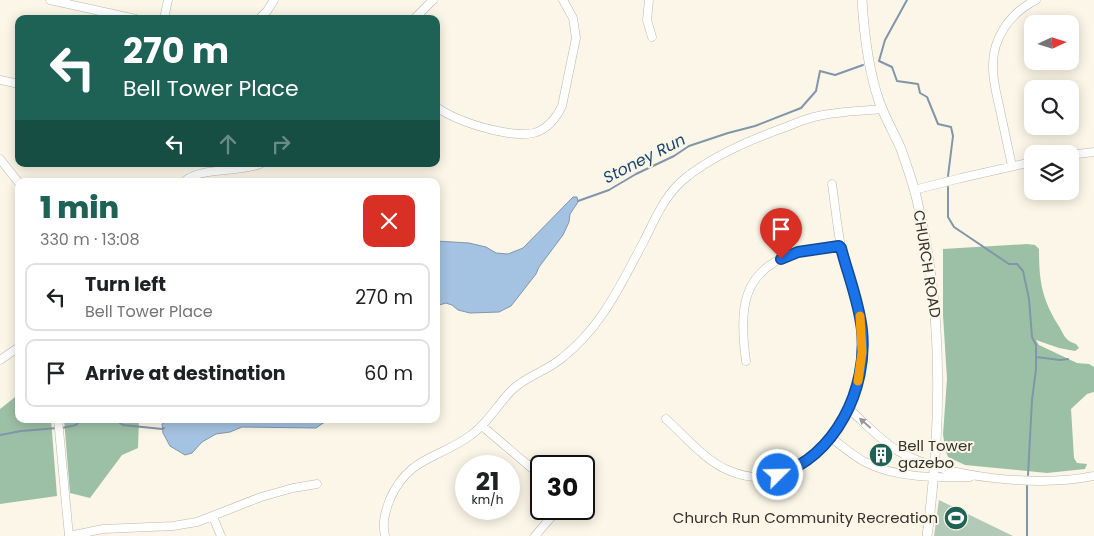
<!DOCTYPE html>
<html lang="en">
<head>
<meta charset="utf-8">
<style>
	body { margin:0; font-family:Poppins,sans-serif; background:#f6f6f6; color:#202124; height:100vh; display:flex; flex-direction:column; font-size:19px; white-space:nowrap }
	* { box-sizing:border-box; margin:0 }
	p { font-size:16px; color:#757577 }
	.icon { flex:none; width:28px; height:28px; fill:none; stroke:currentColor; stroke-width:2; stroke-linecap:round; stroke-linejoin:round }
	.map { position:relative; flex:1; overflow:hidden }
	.sheet { position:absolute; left:15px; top:178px; width:425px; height:245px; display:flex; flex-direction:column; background:#fff; border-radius:10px; box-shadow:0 2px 12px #0003 }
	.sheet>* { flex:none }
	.hud { position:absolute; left:15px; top:15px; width:425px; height:152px; border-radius:10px; box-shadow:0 2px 12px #0003; background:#1d6254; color:#fff; overflow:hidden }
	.needle { width:32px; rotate:86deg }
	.tools { position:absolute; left:1024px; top:15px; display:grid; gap:10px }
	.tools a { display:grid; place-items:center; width:55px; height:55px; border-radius:10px; background:#fff; box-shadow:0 2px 12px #0003; font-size:25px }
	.speed { position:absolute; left:455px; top:455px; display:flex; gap:10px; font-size:25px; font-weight:700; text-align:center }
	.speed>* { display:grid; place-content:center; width:65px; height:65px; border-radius:50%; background:#fff; box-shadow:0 2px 12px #0003; line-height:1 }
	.speed small { font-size:12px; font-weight:400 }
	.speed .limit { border:2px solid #111; border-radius:8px; background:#fff; color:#111 }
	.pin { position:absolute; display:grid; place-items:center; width:42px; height:42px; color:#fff; margin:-51px -21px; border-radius:50% 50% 50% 0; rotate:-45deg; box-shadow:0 0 5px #0007 }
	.pin .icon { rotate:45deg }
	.me { position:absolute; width:55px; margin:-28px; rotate:67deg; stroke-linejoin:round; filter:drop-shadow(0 0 4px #0008) }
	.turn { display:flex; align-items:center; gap:18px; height:105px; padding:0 25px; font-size:22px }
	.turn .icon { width:65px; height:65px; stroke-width:2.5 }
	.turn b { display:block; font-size:35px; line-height:42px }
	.lanes { display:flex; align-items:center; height:48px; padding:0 25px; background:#0003; justify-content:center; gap:25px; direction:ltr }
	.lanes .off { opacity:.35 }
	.round { display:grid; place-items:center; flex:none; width:52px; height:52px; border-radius:10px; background:#f6f6f6 }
	.headline { display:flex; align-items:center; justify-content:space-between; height:85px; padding:0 25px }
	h1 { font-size:30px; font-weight:800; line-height:38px; color:#1d6254 }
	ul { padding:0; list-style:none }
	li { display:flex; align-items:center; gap:15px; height:68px; margin:0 10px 8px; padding:0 15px; border:2px solid #e0e0e0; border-radius:10px }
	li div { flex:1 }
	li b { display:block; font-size:19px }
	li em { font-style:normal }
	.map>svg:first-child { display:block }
	.green { fill:#b2c9b8 }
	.forest { fill:#9cc0a5 }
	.water { fill:#a4c2e1; stroke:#8296aa }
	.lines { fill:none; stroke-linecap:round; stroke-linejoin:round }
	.stream { stroke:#8296aa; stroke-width:2 }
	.minor-casing { stroke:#bdb8ab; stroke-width:9 }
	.major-casing { stroke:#bdb8ab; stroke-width:10 }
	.minor { stroke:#fff; stroke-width:8 }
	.major { stroke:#fff; stroke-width:9 }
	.oneway { fill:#999895 }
	.route-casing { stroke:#114b97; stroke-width:12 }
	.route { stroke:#1a73e8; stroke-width:9 }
	.slow { stroke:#f59e0b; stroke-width:9 }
	.labels { text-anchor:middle; stroke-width:4; stroke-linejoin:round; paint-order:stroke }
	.street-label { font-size:15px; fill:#33312b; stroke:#fbf6e7 }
	.poi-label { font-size:15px; fill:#33312b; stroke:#fbf6e7; text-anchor:start }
	.water-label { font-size:16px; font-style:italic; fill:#19456e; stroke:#fbf6e7 }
</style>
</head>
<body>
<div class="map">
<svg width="1094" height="536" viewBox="0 0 1094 536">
	<rect width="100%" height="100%" fill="#fbf6e7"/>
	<path class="green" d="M939 500 1013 536H934Z"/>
	<path class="forest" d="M1027 244 1035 245 1039 249C1039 282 1042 300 1060 328 1065 337 1066 341 1076 344L1079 348 1075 351 1059 348 1036 340 1039 345 1077 363 1089 364 1094 367V392L1087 394 1071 409 1074 458 1077 463 1087 464 1085 469 1047 473 1017 470 965 465 948 457 945 448 943 434 947 379 943 315V249Z
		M19 394V419H51L57 496 0 504V409Z
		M64 419H139L138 448 122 455 90 498 70 493Z"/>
	<path class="water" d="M573 197H577L578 202 570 214 569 222 563 235 539 267 536 274 511 306 499 312 470 313 458 310 452 305 446 303 436 306V241L469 243 486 247 496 253 508 254 523 248Z
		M164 419H329L316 428 242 427 230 432 216 434 202 442 192 453 185 455 170 446 163 433 162 424 164 423Z"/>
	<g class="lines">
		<path class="stream" d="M907 0 885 40 879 61 892 67 897 81 918 84 920 93 927 97 938 124 951 127 953 136 948 176
			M948 187V217L954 227 1009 264H1017L1023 271 1029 299 1032 337 1036 345V369L1032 400 1028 475
			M578 201 609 190 636 174 674 156 689 146 728 133 755 126 801 108 816 91 820 71 835 75 863 65
			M1036 357 1060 360 1068 359
			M114 419 123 425 162 429 164 428
			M62 428 76 425 81 419
			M0 435 21 431 57 428
			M1027 536V486"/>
		<g class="minor-casing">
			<path id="minor" d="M50 0 136 19
				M649 0 647 20 652 37
				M164 19 168 0
				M259 19 267 11 274 0
				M414 19 433 0
				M0 80 19 84
				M436 107C454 119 472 125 493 130 525 137 546 139 562 106L576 38 573 18 563 0
				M1070 155 1094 152
				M0 159 19 183
				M1012 166C1008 147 1004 128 1000 110 997 96 993 82 993 68 992 38 1010 13 1036 0
				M185 181C200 167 238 173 260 164
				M914 190 961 178 1032 162
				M0 360 19 347
				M746 361C739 312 740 269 797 253 811 249 826 248 839 246L841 248
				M849 409C864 422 881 441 898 451 947 479 1039 487 1094 476
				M58 419 69 536
				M666 419C686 437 705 461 730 471 803 501 861 414 862 351 863 314 848 283 841 247 837 226 835 205 832 184
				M482 426 541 476
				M830 437C841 445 853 456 865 462 895 478 937 478 970 477
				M584 478 585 476
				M213 517 221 536
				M69 536 103 529 173 526 197 522 261 497 293 488 317 484
				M385 536C382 523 385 512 390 499 409 456 439 459 471 435 488 423 497 405 512 390 526 376 547 371 562 358 602 327 621 284 644 241 656 217 666 192 688 176 716 154 752 139 786 127 796 123 807 118 818 116 839 111 861 111 882 109
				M535 536 558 509"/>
		</g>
		<g class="major-casing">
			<path id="major" d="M862 0C864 33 868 69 879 101 885 118 894 133 901 149 907 166 913 183 917 200 944 310 942 424 927 536"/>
		</g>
		<use href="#minor" class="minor"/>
		<use href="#major" class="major"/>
	</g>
	<defs><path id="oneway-solid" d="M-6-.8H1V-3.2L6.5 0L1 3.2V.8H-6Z" transform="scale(1.25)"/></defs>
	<use class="oneway" href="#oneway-solid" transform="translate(865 423) rotate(-139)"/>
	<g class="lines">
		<g class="route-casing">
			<path id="route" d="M778 475C836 455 868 389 862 330 859 302 848 275 841 248L839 246 798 252 781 259"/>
		</g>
		<use href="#route" class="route"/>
		<path class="slow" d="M858 381 862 352 860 316"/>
	</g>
	<defs>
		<g id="building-disc" transform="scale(1.25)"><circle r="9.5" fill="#1d6254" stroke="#fbf6e7"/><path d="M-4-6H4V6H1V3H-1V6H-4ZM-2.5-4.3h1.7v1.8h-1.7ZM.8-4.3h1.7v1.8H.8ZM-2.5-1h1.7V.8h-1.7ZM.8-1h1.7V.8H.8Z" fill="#fff"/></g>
		<g id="stadium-disc" transform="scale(1.25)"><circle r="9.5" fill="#1d6254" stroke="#fbf6e7"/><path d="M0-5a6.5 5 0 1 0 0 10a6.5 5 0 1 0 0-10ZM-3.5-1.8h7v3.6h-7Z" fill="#fff"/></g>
	</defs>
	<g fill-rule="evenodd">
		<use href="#building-disc" x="881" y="455"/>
		<use href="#stadium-disc" x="956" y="518"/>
	</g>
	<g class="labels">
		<g class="street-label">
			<text transform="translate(927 264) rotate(81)" y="5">CHURCH ROAD</text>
		</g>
		<g class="poi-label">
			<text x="898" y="451">Bell Tower<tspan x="898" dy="17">gazebo</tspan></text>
			<text x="938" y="523" text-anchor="end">Church Run Community Recreation</text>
		</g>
		<g class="water-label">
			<text transform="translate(644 158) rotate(-27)" y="6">Stoney Run</text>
		</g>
	</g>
</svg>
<div class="tools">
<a><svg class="needle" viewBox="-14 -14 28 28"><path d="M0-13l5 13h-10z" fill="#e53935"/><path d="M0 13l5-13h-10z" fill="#757577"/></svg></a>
<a><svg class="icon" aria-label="search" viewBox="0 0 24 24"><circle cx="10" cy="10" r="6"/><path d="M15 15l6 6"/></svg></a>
<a><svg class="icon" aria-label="layers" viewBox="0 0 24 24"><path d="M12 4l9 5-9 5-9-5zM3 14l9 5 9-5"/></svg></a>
</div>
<div class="speed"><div>21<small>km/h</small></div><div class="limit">30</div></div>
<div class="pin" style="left:781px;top:259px;background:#d93025"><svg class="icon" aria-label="arrive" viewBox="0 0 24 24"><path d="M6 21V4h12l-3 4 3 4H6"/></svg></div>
<svg class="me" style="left:778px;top:475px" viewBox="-20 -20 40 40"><circle r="17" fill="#1a73e8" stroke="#fff" stroke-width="3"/><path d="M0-11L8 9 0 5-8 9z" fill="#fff"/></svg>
<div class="hud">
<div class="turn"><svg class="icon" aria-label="left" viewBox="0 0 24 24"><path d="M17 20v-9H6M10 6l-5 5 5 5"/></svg><div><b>270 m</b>Bell Tower Place</div></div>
<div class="lanes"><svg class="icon" aria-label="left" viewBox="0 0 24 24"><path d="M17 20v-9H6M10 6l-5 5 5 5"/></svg><svg class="icon off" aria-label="ahead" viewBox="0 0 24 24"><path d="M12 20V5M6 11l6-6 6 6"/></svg><svg class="icon off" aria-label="right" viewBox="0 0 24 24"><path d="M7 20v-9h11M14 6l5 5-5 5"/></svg></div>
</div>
<section class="sheet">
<div class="headline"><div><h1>1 min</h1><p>330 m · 13:08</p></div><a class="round" style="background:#d93025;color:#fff"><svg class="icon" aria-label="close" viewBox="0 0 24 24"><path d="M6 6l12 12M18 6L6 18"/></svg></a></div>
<ul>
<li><svg class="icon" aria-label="left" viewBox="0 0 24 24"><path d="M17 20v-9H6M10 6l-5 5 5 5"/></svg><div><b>Turn left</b><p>Bell Tower Place</p></div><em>270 m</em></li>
<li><svg class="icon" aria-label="arrive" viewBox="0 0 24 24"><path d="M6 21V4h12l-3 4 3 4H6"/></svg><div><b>Arrive at destination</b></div><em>60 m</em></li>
</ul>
</section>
</div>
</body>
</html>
